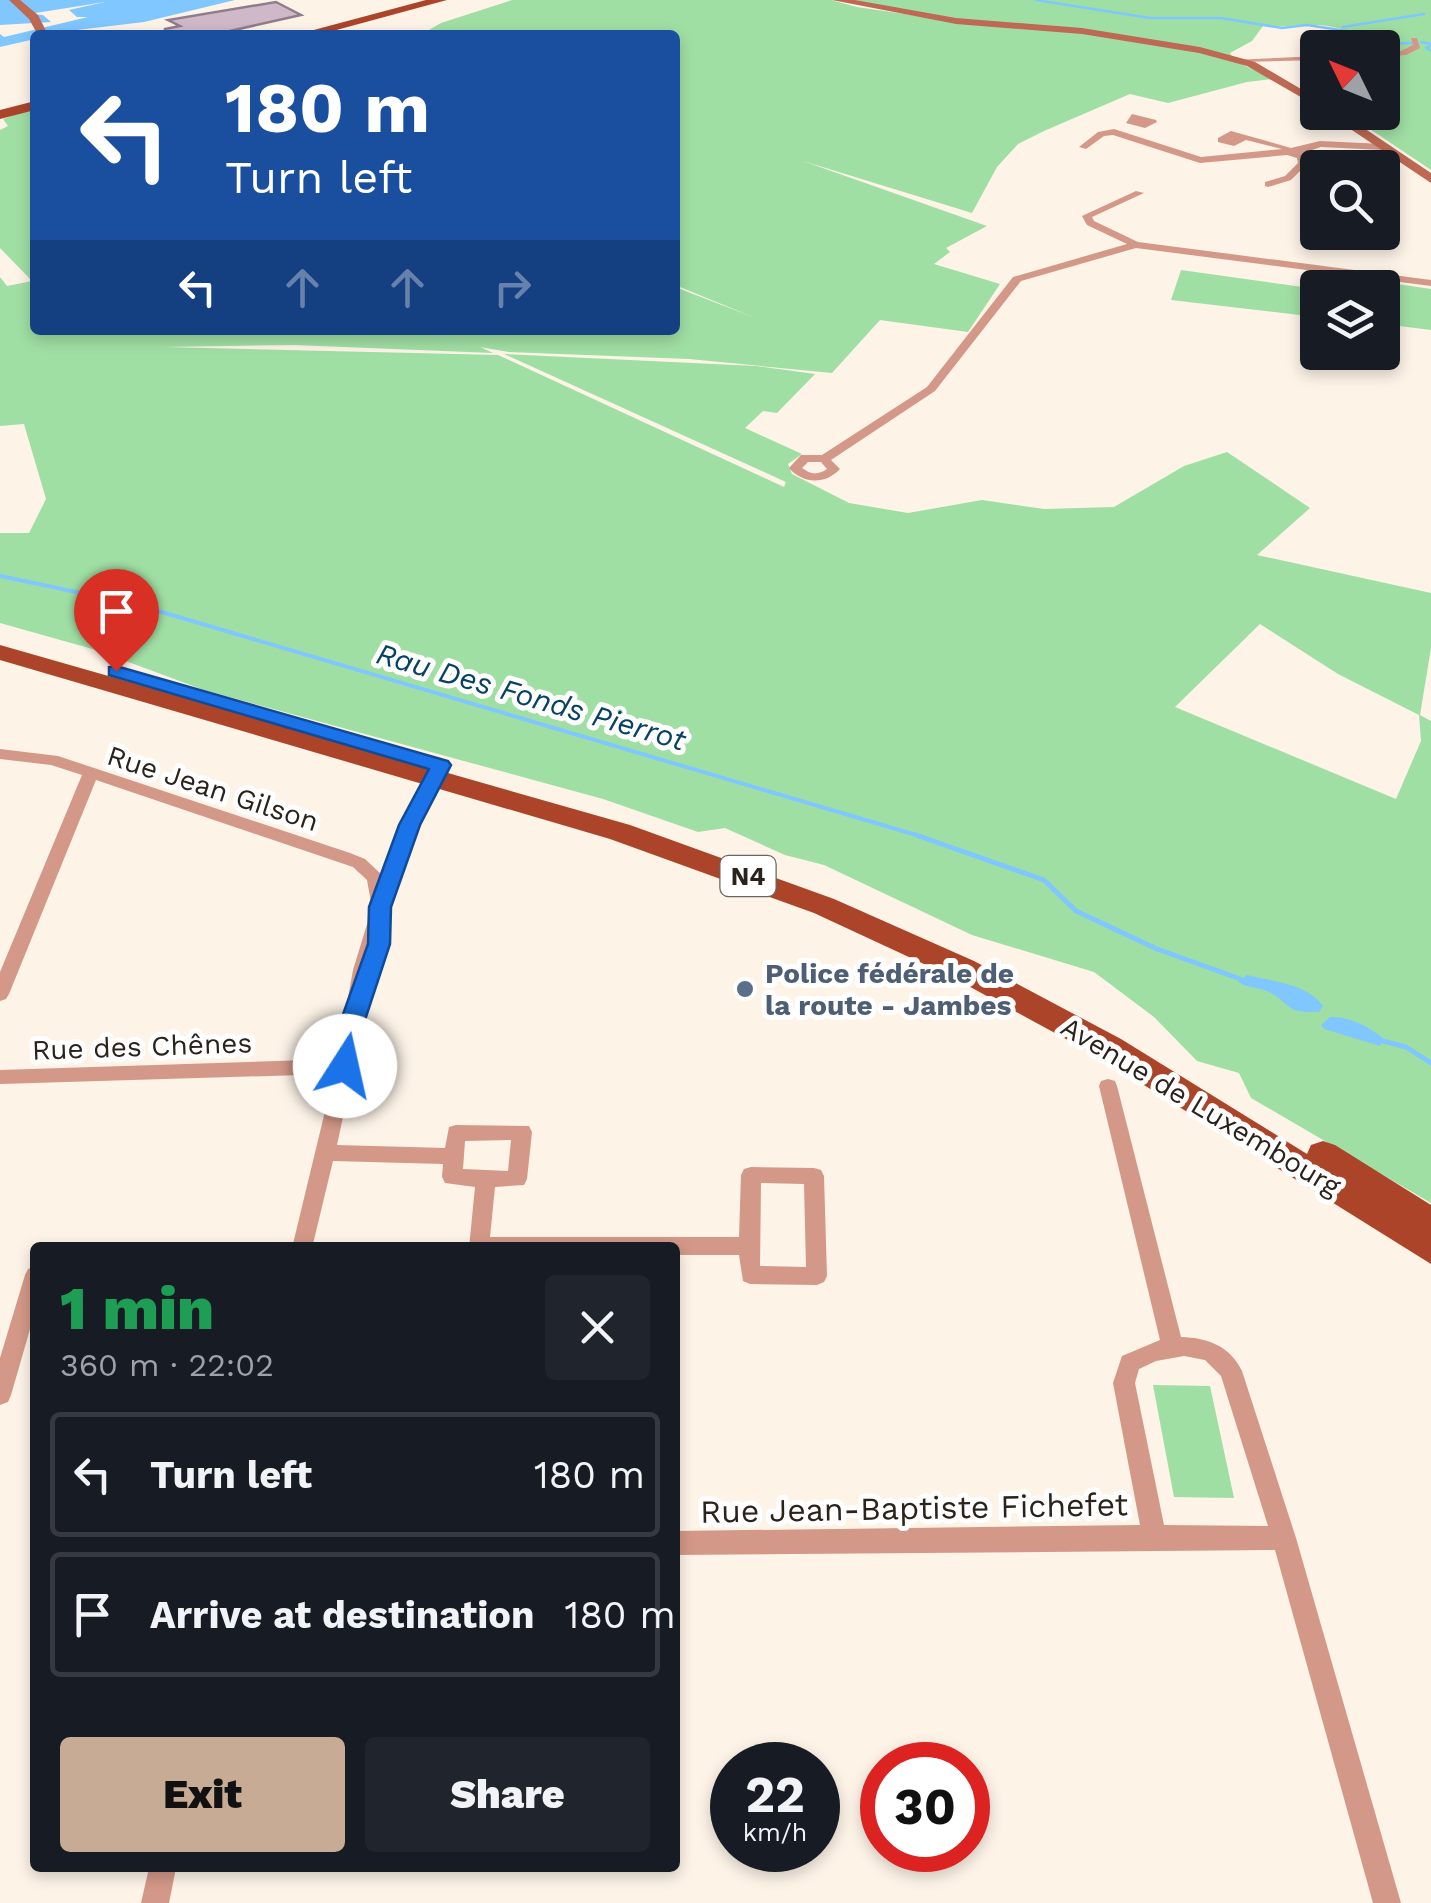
<!DOCTYPE html>
<html lang="en">
<head>
<meta charset="utf-8">
<style>
	body { margin:0; font-family:"Work Sans",sans-serif; background:#20242c; color:#f1f3f6; height:100vh; display:flex; flex-direction:column; font-size:38px; white-space:nowrap }
	* { box-sizing:border-box; margin:0 }
	p { font-size:32px; color:#9ea1a6 }
	.icon { flex:none; width:55px; height:55px; fill:none; stroke:currentColor; stroke-width:2; stroke-linecap:round; stroke-linejoin:round }
	.map { position:relative; flex:1; overflow:hidden }
	.sheet { position:absolute; left:30px; top:1242px; width:650px; height:630px; display:flex; flex-direction:column; background:#171b24; border-radius:10px; box-shadow:0 5px 15px #0003 }
	.sheet>* { flex:none }
	.hud { position:absolute; left:30px; top:30px; width:650px; height:305px; border-radius:10px; box-shadow:0 5px 15px #0003; background:#1a4fa0; color:#fff; overflow:hidden }
	.needle { width:65px; rotate:313deg }
	.tools { position:absolute; left:1300px; top:30px; display:grid; gap:20px }
	.tools a { display:grid; place-items:center; width:100px; height:100px; border-radius:10px; background:#171b24; box-shadow:0 5px 15px #0003; font-size:50px }
	.speed { position:absolute; left:710px; top:1742px; display:flex; gap:20px; font-size:50px; font-weight:700; text-align:center }
	.speed>* { display:grid; place-content:center; width:130px; height:130px; border-radius:50%; background:#171b24; box-shadow:0 5px 15px #0003; line-height:1 }
	.speed small { font-size:25px; font-weight:400 }
	.speed .limit { border:15px solid #d22; background:#fff; color:#111 }
	.pin { position:absolute; display:grid; place-items:center; width:85px; height:85px; color:#fff; margin:-102px -42px; border-radius:50% 50% 50% 0; rotate:-45deg; box-shadow:0 0 10px #0007 }
	.pin .icon { rotate:45deg }
	.me { position:absolute; width:110px; margin:-55px; rotate:10deg; stroke-linejoin:round; filter:drop-shadow(0 0 8px #0008) }
	.turn { display:flex; align-items:center; gap:35px; height:210px; padding:0 30px; font-size:45px }
	.turn .icon { width:130px; height:130px; stroke-width:2.5 }
	.turn b { display:block; font-size:70px; line-height:85px }
	.lanes { display:flex; align-items:center; height:95px; padding:0 30px; background:#0003; justify-content:center; gap:50px; direction:ltr }
	.lanes .off { opacity:.35 }
	.round { display:grid; place-items:center; flex:none; width:105px; height:105px; border-radius:10px; background:#20242c }
	.summary { display:flex; align-items:center; justify-content:space-between; height:170px; padding:0 30px }
	h1 { font-size:60px; font-weight:800; line-height:75px; color:#1e9e55 }
	.primary-button { display:flex; gap:20px; margin-top:auto; padding:20px 30px }
	.primary-button a { flex:1; height:115px; border-radius:10px; background:#c7ab94; color:#111; font-size:40px; font-weight:800; line-height:115px; text-align:center }
	.primary-button a+a { background:#20242c; color:#f1f3f6 }
	ul { padding:0; list-style:none }
	li { display:flex; align-items:center; gap:30px; height:125px; margin:0 20px 15px; padding:0 10px; border:5px solid #363941; border-radius:10px }
	li div { flex:1 }
	li b { display:block; font-size:38px }
	li em { font-style:normal }
	.map>svg:first-child { display:block }
	.green { fill:#a0dfa4; fill-rule:evenodd }
	.water { fill:#7fc7fe }
	.lines { fill:none; stroke-linecap:round; stroke-linejoin:round }
	.stream-far2 { stroke:#7fc7fe; stroke-width:2.5 }
	.stream-far1 { stroke:#7fc7fe; stroke-width:4 }
	.stream { stroke:#7fc7fe; stroke-width:5 }
	.building { fill:#cfb9c9; stroke:#907d8b; stroke-width:2.5 }
	.street { fill:#d39888; fill-rule:evenodd }
	.secondary { fill:#bd6953; fill-rule:evenodd }
	.primary { fill:#ab4429; fill-rule:evenodd }
	.route { fill:#1a73e8; stroke:#114b97; stroke-width:2.5 }
	.service-dot { fill:#5c6f8a; stroke:#fff; stroke-width:4 }
	.labels { text-anchor:middle; stroke-width:10; stroke-linejoin:round; paint-order:stroke }
	.shield { fill:#fff; stroke:#696560; stroke-width:2.5 }
	.shield-label { font-size:25px; font-weight:bold; fill:#29231c }
	.street-label { font-size:28px; fill:#29231c; stroke:#fff }
	.service-label { font-size:28px; font-weight:bold; fill:#4e5e75; stroke:#fff; text-anchor:start }
	.water-label { font-size:30px; font-style:italic; fill:#074165; stroke:#fff }
	.near-street-label { font-size:32px; fill:#29231c; stroke:#fff }
</style>
</head>
<body>
<div class="map">
<svg width="1431" height="1903" viewBox="0 0 1431 1903">
	<rect width="100%" height="100%" fill="#fdf3e7"/>
	<path class="green" d="M512 0H831L857 7 980 25 846 0H1431V170L1346 113 1382 112V48L1328 47 1322 45 1351 46 1349 37 1355 36C1327 17 1296 29 1263 26L1252 41 1230 53 1235 61 1273 79 1247 82 1168 103 1130 94 1044 131 1018 144 997 167 972 213 803 161 987 226 946 248 950 252 934 264 1000 284 968 332 880 320 832 373 689 359 509 352 480 347 493 353 294 345 165 347 498 355 784 487 786 482 504 354 756 366 815 374 777 413 763 411 745 428 802 454 788 464 792 474 849 503 908 513 982 500 1044 509 1114 507 1184 466 1227 452 1310 508 1257 555 1431 593V648L1420 715 1431 721V1203L1251 1098 1239 1073 1197 1061 1154 1017 1094 972 972 935 824 865 785 855 725 828 698 832 603 799 204 690 96 650 0 623V533H29L46 499 24 424 0 426V277L7 286 32 281 0 248V130L8 126 3 119 35 108V330H675V287L753 317 675 285V35L422 34 441 23ZM1260 624 1338 674 1419 715 1421 741 1396 799 1175 707Z
		M1181 270 1317 289V317L1171 300Z
		M1364 279 1431 289V330L1383 324 1382 288 1364 287Z
		M1153 1385 1210 1386 1234 1498 1174 1497Z"/>
	<path class="water" d="M0 0H235L144 22 35 35V39L0 47V34L4 37 88 17H77L69 10 105 2 29 14 43 15 51 22 0 25Z
		M1247 975C1271 981 1309 984 1323 1006L1319 1012C1284 1013 1294 1006 1269 992 1259 987 1247 988 1238 982Z
		M1330 1017C1349 1016 1368 1026 1383 1038L1380 1046 1324 1029 1321 1025Z"/>
	<g class="lines">
		<path class="stream-far2" d="M1036 0 1150 18H1221L1282 28 1307 25 1347 31 1380 44 1413 43
			M1343 27 1424 14
			M1421 42 1431 44
			M1431 45 1426 48 1431 51"/>
		<path class="stream-far1" d="M0 576 138 605 923 837"/>
		<path class="stream" d="M916 835 1044 880 1076 911 1157 949 1243 980
			M1375 1039 1406 1047 1431 1063"/>
	</g>
	<path class="building" d="M276 2 301 15 212 35H165V29L180 26 168 20Z"/>
	<g class="lines">
		<path class="street" d="M1411 38H1417L1420 48 1406 55 1382 57V53L1401 51 1413 45Z
			M1318 56V60L1238 62 1234 60Z
			M1132 114 1156 120 1157 122 1145 128 1126 123Z
			M1114 129 1201 157 1282 149 1246 140 1234 146 1218 142V138L1231 131 1291 148 1320 141 1383 144 1387 147 1383 150 1321 147 1309 151V155L1305 156 1308 163 1291 180 1268 187 1265 186V182L1285 176 1298 163 1297 158 1287 155 1200 163 1113 135 1104 136 1086 149 1079 147 1098 132Z
			M1136 191 1144 193 1092 217 1094 221 1138 242 1431 280V286L1136 248 1021 281 935 391 831 460 840 469C825 485 803 484 789 468L801 455H822L927 387 1013 277 1127 244 1087 225 1082 216ZM808 462H821L827 469C818 475 811 475 802 468Z
			M0 749 58 756 350 853 365 859 381 874C395 834 413 797 436 761H446L449 765C424 805 402 849 391 896 385 924 387 955 375 982L368 983 354 1066 337 1145 445 1148 449 1127 456 1125 529 1126 532 1132 527 1179 524 1185 495 1187 490 1237H739L741 1175 744 1169 751 1167 814 1168 821 1170 824 1176 827 1276 824 1282 817 1285 750 1284 743 1281 739 1255H675V1248H469L475 1187 445 1183 442 1177 443 1164 333 1161 312 1248H292L334 1074 0 1084V1070L337 1059 353 970 372 908 367 880 353 867 96 780 9 994 6 999 0 1001V972L82 775 51 765 0 759ZM511 1140 508 1171 463 1169 465 1141ZM761 1183 804 1184 806 1267 760 1266Z
			M1108 1079 1115 1081 1117 1086 1181 1337C1208 1338 1230 1346 1242 1371L1296 1538 1401 1903H1373L1275 1550 675 1555V1531L1140 1525 1113 1383 1122 1356 1160 1340 1099 1086 1101 1081ZM1184 1356 1205 1360 1221 1376 1268 1526 1164 1525 1135 1383 1139 1369 1156 1361Z
			M35 1266V1312L11 1395 8 1402 0 1405V1358L25 1275 28 1269Z
			M149 1868H176L169 1903H141Z"/>
		<path class="secondary" d="M9 0H20L38 15 48 35H38L29 19Z
			M832 0H855L956 18 1082 28 1200 47 1255 62 1318 99V107L1247 66 1199 53 1082 34 956 24Z
			M1325 112H1340L1431 173V183Z"/>
		<path class="primary" d="M426 0H447L318 35H295Z
			M35 101V110L0 119V110Z
			M0 645 630 825 834 899 974 961 1121 1039 1307 1154 1311 1145 1323 1141 1335 1145 1431 1205V1264L1099 1057 952 977 814 913 610 839 0 660Z"/>
	</g>
	<path class="route" d="M116 666 448 761 451 765 420 825 391 907 390 944 365 1020 354 1073H337L333 1066 341 1020 368 944 369 907 399 825 429 769 109 675V667Z"/>
	<circle class="service-dot" cx="745" cy="989" r="10"/>
	<g class="labels">
		<rect class="shield" x="720.5" y="856" width="55" height="40" rx="8"/>
		<g class="shield-label">
			<text x="748" y="885">N4</text>
		</g>
		<g class="street-label">
			<text transform="translate(213 788) rotate(18)" y="10">Rue Jean Gilson</text>
			<text transform="translate(142 1046) rotate(-2)" y="10">Rue des Chênes</text>
			<text transform="translate(1201 1106) rotate(31)" y="10">Avenue de Luxembourg</text>
		</g>
		<g class="service-label">
			<text x="765" y="983">Police fédérale de<tspan x="765" dy="32">la route - Jambes</tspan></text>
		</g>
		<g class="water-label">
			<text transform="translate(531 697) rotate(16)" y="10">Rau Des Fonds Pierrot</text>
		</g>
		<g class="near-street-label">
			<text transform="translate(914 1508) rotate(-1)" y="11">Rue Jean-Baptiste Fichefet</text>
		</g>
	</g>
</svg>
<div class="tools">
<a><svg class="needle" viewBox="-14 -14 28 28"><path d="M0-13l5 13h-10z" fill="#e53935"/><path d="M0 13l5-13h-10z" fill="#9ea1a6"/></svg></a>
<a><svg class="icon" aria-label="search" viewBox="0 0 24 24"><circle cx="10" cy="10" r="6"/><path d="M15 15l6 6"/></svg></a>
<a><svg class="icon" aria-label="layers" viewBox="0 0 24 24"><path d="M12 4l9 5-9 5-9-5zM3 14l9 5 9-5"/></svg></a>
</div>
<div class="speed"><div>22<small>km/h</small></div><div class="limit">30</div></div>
<div class="pin" style="left:116px;top:671px;background:#d93025"><svg class="icon" aria-label="arrive" viewBox="0 0 24 24"><path d="M6 21V4h12l-3 4 3 4H6"/></svg></div>
<svg class="me" style="left:345px;top:1066px" viewBox="-20 -20 40 40"><circle r="19" fill="#fff"/><path d="M0-13L10 11 0 6-10 11z" fill="#1a73e8"/></svg>
<div class="hud">
<div class="turn"><svg class="icon" aria-label="left" viewBox="0 0 24 24"><path d="M17 20v-9H6M10 6l-5 5 5 5"/></svg><div><b>180 m</b>Turn left</div></div>
<div class="lanes"><svg class="icon" aria-label="left" viewBox="0 0 24 24"><path d="M17 20v-9H6M10 6l-5 5 5 5"/></svg><svg class="icon off" aria-label="ahead" viewBox="0 0 24 24"><path d="M12 20V5M6 11l6-6 6 6"/></svg><svg class="icon off" aria-label="ahead" viewBox="0 0 24 24"><path d="M12 20V5M6 11l6-6 6 6"/></svg><svg class="icon off" aria-label="right" viewBox="0 0 24 24"><path d="M7 20v-9h11M14 6l5 5-5 5"/></svg></div>
</div>
<section class="sheet">
<div class="summary"><div><h1>1 min</h1><p>360 m · 22:02</p></div><a class="round"><svg class="icon" aria-label="close" viewBox="0 0 24 24"><path d="M6 6l12 12M18 6L6 18"/></svg></a></div>
<ul>
<li><svg class="icon" aria-label="left" viewBox="0 0 24 24"><path d="M17 20v-9H6M10 6l-5 5 5 5"/></svg><div><b>Turn left</b></div><em>180 m</em></li>
<li><svg class="icon" aria-label="arrive" viewBox="0 0 24 24"><path d="M6 21V4h12l-3 4 3 4H6"/></svg><div><b>Arrive at destination</b></div><em>180 m</em></li>
</ul>
<div class="primary-button"><a>Exit</a><a>Share</a></div>
</section>
</div>
</body>
</html>
